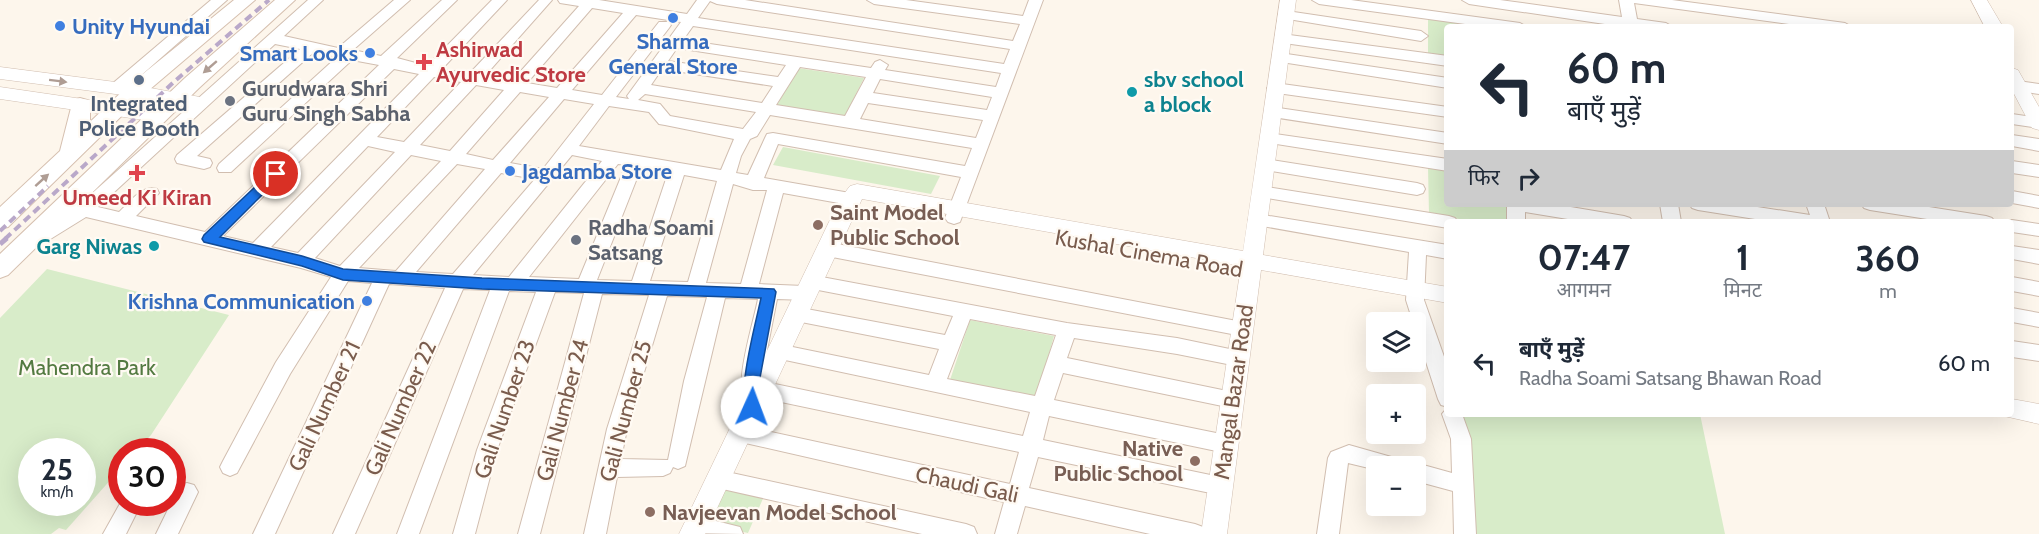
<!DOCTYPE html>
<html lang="hi">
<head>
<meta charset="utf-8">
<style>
	body { margin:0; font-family:Cabin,"Noto Sans Devanagari",sans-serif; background:#f6f6f7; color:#1f2937; height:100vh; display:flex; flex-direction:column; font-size:22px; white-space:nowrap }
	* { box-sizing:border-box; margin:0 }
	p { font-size:20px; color:#747a83 }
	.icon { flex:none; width:33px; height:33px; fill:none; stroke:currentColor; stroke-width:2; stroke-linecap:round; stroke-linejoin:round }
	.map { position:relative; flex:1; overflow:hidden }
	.drawer { position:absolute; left:1444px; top:219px; width:570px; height:198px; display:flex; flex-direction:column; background:#fff; border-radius:6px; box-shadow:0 6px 24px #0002 }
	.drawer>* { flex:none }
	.top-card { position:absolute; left:1444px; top:24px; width:570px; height:183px; border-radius:6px; box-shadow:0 6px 24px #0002; background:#fff; color:#1f2937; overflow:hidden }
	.tools { position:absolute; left:1366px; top:312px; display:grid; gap:12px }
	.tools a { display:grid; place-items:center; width:60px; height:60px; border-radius:6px; background:#fff; box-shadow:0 6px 24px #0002; font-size:30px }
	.speed { position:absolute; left:18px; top:438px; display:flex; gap:12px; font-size:30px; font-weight:700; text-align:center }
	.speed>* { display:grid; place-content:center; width:78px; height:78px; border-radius:50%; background:#fff; box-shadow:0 6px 24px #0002; line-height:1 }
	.speed small { font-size:15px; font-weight:400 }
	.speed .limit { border:9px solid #d22; background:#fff; color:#111 }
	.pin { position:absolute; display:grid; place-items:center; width:51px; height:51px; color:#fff; margin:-26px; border:3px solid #fff; border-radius:50%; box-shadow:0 2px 6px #0007 }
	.me { position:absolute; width:66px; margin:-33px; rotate:2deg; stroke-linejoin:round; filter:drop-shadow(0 0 4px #0008) }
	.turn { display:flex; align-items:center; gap:21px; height:126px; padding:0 24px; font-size:27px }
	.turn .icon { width:78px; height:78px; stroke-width:2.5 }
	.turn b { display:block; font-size:42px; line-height:51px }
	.then { display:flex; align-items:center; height:57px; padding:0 24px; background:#0003; gap:12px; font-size:22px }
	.eta { display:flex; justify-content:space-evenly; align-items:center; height:102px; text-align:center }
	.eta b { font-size:36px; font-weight:700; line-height:42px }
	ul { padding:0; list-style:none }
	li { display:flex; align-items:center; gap:18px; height:84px; padding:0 24px }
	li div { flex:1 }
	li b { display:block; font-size:22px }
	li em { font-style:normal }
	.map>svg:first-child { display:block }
	.green { fill:#d8ecc9; fill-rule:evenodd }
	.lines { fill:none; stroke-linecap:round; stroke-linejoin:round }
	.minor-casing { stroke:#d1beb0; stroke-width:2 }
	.tertiary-casing { stroke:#d1beb0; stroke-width:1 }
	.secondary-casing { stroke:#d6c0b0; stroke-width:2 }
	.minor { fill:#fff; fill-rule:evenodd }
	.tertiary { fill:#fff; fill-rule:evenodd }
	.secondary { fill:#fff; fill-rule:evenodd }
	.rail-far1 { stroke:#b9a8c9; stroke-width:4; stroke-dasharray:8 5; stroke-linecap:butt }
	.rail { stroke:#b9a8c9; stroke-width:5; stroke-dasharray:10 7; stroke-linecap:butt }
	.oneway { fill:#af9d94 }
	.route { fill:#1a73e8; stroke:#114b97; stroke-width:1.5 }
	.shop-dot { fill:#3f7fe0; stroke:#fffaf3; stroke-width:2 }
	.health-dot { fill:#e0444e; stroke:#fffaf3; stroke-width:2 }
	.service-dot { fill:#5c6f8a; stroke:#fffaf3; stroke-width:2 }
	.culture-dot { fill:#0f9aa8; stroke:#fffaf3; stroke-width:2 }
	.worship-dot { fill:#6b7280; stroke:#fffaf3; stroke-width:2 }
	.education-dot { fill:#8d6e63; stroke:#fffaf3; stroke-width:2 }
	.labels { text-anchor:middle; stroke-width:4.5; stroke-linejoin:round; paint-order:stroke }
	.shop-label { font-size:22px; font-weight:bold; fill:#366cbe; stroke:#fffaf3; text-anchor:start }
	.health-label { font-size:22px; font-weight:bold; fill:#be3a42; stroke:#fffaf3; text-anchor:start }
	.culture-label { font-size:22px; font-weight:bold; fill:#0d838f; stroke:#fffaf3; text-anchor:start }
	.worship-label { font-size:22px; font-weight:bold; fill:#5b616d; stroke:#fffaf3; text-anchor:start }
	.service-label { font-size:22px; font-weight:bold; fill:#4e5e75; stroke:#fffaf3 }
	.education-label { font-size:22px; font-weight:bold; fill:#785e54; stroke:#fffaf3; text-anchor:start }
	.street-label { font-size:22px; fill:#7a5c4d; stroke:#fffaf3 }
	.park-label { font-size:22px; fill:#537a41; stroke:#fffaf3 }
</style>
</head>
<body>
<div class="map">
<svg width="2039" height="534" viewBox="0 0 2039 534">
	<rect width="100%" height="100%" fill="#fdf6ec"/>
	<path class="green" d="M1428 19 1486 27H1448L1447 57 1428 54Z
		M798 68 864 78 844 118 776 107Z
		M783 147 940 176 931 194 773 165Z
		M1428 167 1447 170 1448 204H1509L1511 222H1477L1429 214Z
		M47 269 229 315 151 435 136 451 122 452 121 468 66 530 59 528 51 534H0V318ZM32 452H82V502H32Z
		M970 320 1054 336 1037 397 950 380Z
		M1456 414H1700L1725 534H1468Z
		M722 484 765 494 748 533 703 523Z"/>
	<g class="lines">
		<g class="minor-casing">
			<path id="minor" d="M211 0H227L122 92H112L109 88 112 84Z
				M308 0H323L284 36 338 48 394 0H410L353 50 381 56 442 0H457L397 58 427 66 492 0H507L442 69 469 74 539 0H552L484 77 512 81 579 6 560 3 558 0H599L687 14 697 0H745L1013 41 1020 24 874 4 867 0H906L1023 16 1029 0H1043L960 222 954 224 948 222 945 218 961 177 778 144 764 178 850 193 856 195 859 199 856 203 850 205 783 193 759 284 804 286 802 282 805 277 811 275 1067 323 1177 338 1244 352 1247 358 1244 364 1237 366 1177 354 1074 338 1067 358 1232 392 1239 394 1242 400 1239 406 1232 408 1063 373 1054 400 1226 435 1233 438 1236 444 1233 450 1226 453 1049 416 1043 440 1220 477 1227 479 1231 486 1227 493 1220 495 1038 457 1029 488 1195 524 1203 527 1206 534H1150L1025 506 1017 534H995L1004 502 732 440 729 434 732 428 739 425 1010 484 1019 452 762 398 759 409 752 411 745 409C733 385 753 325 758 299L725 298 685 466 678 469 673 467 670 473 663 476 617 477 606 534H584L607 429 649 295 602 294 540 534H518L584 293 555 292 497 450 475 534H453L477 450 536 292 509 291 419 534H397L490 290 463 289 355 534H333L445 288 389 284 275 534H253L372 283 348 281 290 374 237 473 230 476 223 473 220 467 223 461 276 362 331 277 301 268 86 217 44 243 38 244 32 243 29 238 32 233 78 206ZM710 1 717 4 1010 49 1004 64 698 18ZM592 8 623 13 557 88 527 83ZM636 15 681 22 627 96 629 99 616 97 669 28 671 25 669 22H659L602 95 572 90ZM693 26 1001 73 996 87 885 70 888 65 880 60 875 62 871 68 683 40ZM275 44 300 49 177 155 175 159 177 163 204 169 210 167 212 163 210 159 197 156 314 52 337 57 219 164 217 168 219 172H231L352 60 379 65 205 232 136 216 159 193 157 189C142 184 129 203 119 212L98 207ZM677 48 786 65 778 77 668 61ZM800 67 866 77 845 116 776 105ZM394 69 419 74 253 243 223 236ZM662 69 773 86 762 103 651 85ZM434 77 461 82 404 142 377 137ZM880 79 992 97 987 110 873 93ZM476 85 504 90 450 151 420 145ZM520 92 549 97 493 160 466 154ZM645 94 756 112 743 129 670 116 660 104 638 100ZM564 99 594 104 543 169 510 163ZM868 103 983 120 976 138 860 119ZM609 106 649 112 659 124 665 125 734 139 721 170 579 146ZM770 115 972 148 965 166 773 133 767 134 765 138 748 175 736 173 741 156 750 139 757 136ZM368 146 395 152 298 253 271 247ZM411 155 441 161 340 266 315 258ZM572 155 602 161 509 277 473 275ZM457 164 485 169 396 271 359 268ZM618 164 626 165 579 279 529 277ZM641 168 668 173 632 281 597 280ZM501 173 535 179 453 274 416 272ZM684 175 717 181 688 282 650 281ZM733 184 753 190H767L741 284 706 283ZM813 289 953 316 945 335 796 307 789 309 787 314 789 319 796 321 939 349 929 375 778 344 771 347 768 352 771 357 1030 412 1023 436 761 381 777 299 806 300 812 298 815 293ZM667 296 707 297 684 381 668 460 621 459 627 429ZM970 319 1056 335 1035 396 947 379Z
				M1312 0H1351L1520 23 1527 27H1487L1319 4Z
				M1462 0H1500L1622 17 1619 0H1672L1845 23 1852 27H1811L1634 3 1637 19 1666 23 1673 27H1625L1469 4Z
				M1287 11 1421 31 1428 36 1421 41 1282 18 1280 15Z
				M1282 34 1448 56V66L1277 42 1275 39 1277 36Z
				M1280 53 1448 78V88L1275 61 1272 58Z
				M2018 81 2039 84V94L2013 90V82Z
				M1275 83 1448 107V117L1270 92 1267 88Z
				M1272 107 1448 133V144L1266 116 1264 112 1266 108Z
				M2012 114 2039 118V128L2012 124Z
				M1269 133 1448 159V171L1263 142 1261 138 1263 134Z
				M2012 135 2039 139V151L2012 146Z
				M1265 159 1417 183 1423 185 1425 189 1423 193 1417 195 1259 169 1257 165 1259 161Z
				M2012 161 2039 165V177L2012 173Z
				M1261 186 1449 216 1455 218 1458 222H1448V228L1255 196 1253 192 1255 188Z
				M2012 191 2039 196V208L2012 203Z
				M1507 204H1553L1624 216 1630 218 1633 222H1586L1525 212V222H1507Z
				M1660 204H1678L1681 222H1663Z
				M1689 204H1738L1810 215 1806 204H1824L1830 222H1774L1698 210 1692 208Z
				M1861 204H1910L1986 216 1992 218 1995 222H1946L1870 210 1864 208Z
				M1257 214 1448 245V259L1426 255 1424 300 1448 368V407L1441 405 1438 399 1416 331V322H1413L1406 300 1409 252 1251 224 1248 220 1251 216Z
				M2012 220 2039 224V236L2012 232V222H2006Z
				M827 242 1242 322 1249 324 1251 329 1249 334 1242 336 827 256 821 254 818 249 821 244Z
				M2012 246 2039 250V264L2012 259Z
				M2012 277 2039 282V296L2012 291Z
				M2012 308 2039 313V327L2012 322Z
				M2012 341 2039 345V361L2012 357Z
				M1448 407V414H1462L1471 439 1476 534H1454L1453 491 1416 481V466H1408L1416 463 1452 473 1451 439 1442 414Z
				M1349 445 1402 460 1405 466H1377V470L1348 463 1339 534H1317L1328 458 1331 452Z
				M718 470 966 524 974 527 977 534H922L718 488 711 486 707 479 711 472Z
				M187 483 194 485 198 492 178 534H156L180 485Z
				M122 500V502H142L126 534H103Z
				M696 516 740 527 743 534 688 533 685 526 688 519Z"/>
		</g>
		<g class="tertiary-casing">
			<path id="tertiary" d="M1280 0H1296L1263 255 1448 287V303L1261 270 1227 534H1201L1241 266 862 199 705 534H679L840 199 850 186 857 184 1243 251Z
				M1971 0H1987L2003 27H1985Z
				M0 67 123 83 200 97 206 99 209 103 206 107 200 109 123 95 0 79Z
				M2012 68 2018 70 2039 107V130L2032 128 2012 90Z
				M0 87 158 110 165 112 167 116 165 120 158 122 0 99Z
				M2012 399 2039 404V424L2004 416 2003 414H2012Z"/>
		</g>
		<g class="secondary-casing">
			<path id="secondary" d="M234 0H255L142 96 8 227 0 229V207L60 151 73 100 80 98 87 100 90 105V122L128 86Z
				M275 0H295L199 88 8 275 0 278V254L185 78Z"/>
		</g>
		<use href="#minor" class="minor"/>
		<use href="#tertiary" class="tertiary"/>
		<use href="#secondary" class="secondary"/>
		<path class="rail-far1" d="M0 231 48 186
			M5 239 176 80 269 0"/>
		<path class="rail" d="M0 244 7 238"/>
	</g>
	<defs><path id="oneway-solid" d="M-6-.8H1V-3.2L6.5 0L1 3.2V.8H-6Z" transform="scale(1.5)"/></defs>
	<g class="oneway">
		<use href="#oneway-solid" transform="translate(210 67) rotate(139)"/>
		<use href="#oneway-solid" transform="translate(58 81) rotate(7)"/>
		<use href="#oneway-solid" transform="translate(42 180) rotate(-42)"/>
	</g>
	<path class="route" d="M276 170 280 171 282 174 280 177 220 237 302 256 343 269 482 278 774 289 776 292 759 383V407L757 412 752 414 746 412C737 392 756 322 761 298L482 289 343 280 302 266 204 242 202 239 204 235 272 171Z"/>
	<g class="shop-dot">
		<circle cx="673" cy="18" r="6"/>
		<circle cx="60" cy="26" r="6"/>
		<circle cx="370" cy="53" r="6"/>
		<circle cx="510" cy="171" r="6"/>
		<circle cx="367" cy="301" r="6"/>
	</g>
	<g class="health-dot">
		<path d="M421 53h6v6h6v6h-6v6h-6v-6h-6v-6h6z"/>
		<path d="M134 164h6v6h6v6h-6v6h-6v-6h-6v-6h6z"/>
	</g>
	<circle class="service-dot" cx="139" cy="80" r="6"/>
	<g class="culture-dot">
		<circle cx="1132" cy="92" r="6"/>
		<circle cx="154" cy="246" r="6"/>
	</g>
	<g class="worship-dot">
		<circle cx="230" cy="101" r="6"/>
		<circle cx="576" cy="240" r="6"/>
	</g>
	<g class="education-dot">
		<circle cx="818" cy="225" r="6"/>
		<circle cx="1195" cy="461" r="6"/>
		<circle cx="650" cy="512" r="6"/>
	</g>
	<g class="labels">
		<g class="shop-label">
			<text x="72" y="34">Unity Hyundai</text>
			<text x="673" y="49" text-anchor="middle">Sharma<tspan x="673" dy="25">General Store</tspan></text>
			<text x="358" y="61" text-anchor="end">Smart Looks</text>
			<text x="522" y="179">Jagdamba Store</text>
			<text x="355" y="309" text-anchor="end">Krishna Communication</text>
		</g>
		<g class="health-label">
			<text x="436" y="57">Ashirwad<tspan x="436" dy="25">Ayurvedic Store</tspan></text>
			<text x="137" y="205" text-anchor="middle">Umeed Ki Kiran</text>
		</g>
		<g class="culture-label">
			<text x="1144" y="87">sbv school<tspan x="1144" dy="25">a block</tspan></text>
			<text x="142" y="254" text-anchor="end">Garg Niwas</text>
		</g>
		<g class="worship-label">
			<text x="242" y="96">Gurudwara Shri<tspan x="242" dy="25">Guru Singh Sabha</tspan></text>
			<text x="588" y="235">Radha Soami<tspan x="588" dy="25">Satsang</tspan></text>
		</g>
		<g class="service-label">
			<text x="139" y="111">Integrated<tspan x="139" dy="25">Police Booth</tspan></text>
		</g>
		<g class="education-label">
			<text x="830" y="220">Saint Model<tspan x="830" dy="25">Public School</tspan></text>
			<text x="1183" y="456" text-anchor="end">Native<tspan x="1183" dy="25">Public School</tspan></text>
			<text x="662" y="520">Navjeevan Model School</text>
		</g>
		<g class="street-label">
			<text transform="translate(1149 253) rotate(10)" y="8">Kushal Cinema Road</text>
			<text transform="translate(1233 392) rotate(-82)" y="8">Mangal Bazar Road</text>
			<text transform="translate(324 406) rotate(-65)" y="8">Gali Number 21</text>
			<text transform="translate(400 408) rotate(-66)" y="8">Gali Number 22</text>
			<text transform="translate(504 409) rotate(-71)" y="8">Gali Number 23</text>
			<text transform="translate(562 410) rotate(-75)" y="8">Gali Number 24</text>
			<text transform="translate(625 411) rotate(-75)" y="8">Gali Number 25</text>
			<text transform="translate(967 484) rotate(12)" y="8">Chaudi Gali</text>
		</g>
		<g class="park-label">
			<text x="87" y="375">Mahendra Park</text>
		</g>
	</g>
</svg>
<div class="tools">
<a><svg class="icon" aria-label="layers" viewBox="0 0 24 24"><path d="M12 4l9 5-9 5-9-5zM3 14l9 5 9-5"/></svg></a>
<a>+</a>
<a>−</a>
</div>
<div class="speed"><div>25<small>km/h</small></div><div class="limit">30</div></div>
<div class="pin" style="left:276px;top:174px;background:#d93025"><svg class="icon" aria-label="arrive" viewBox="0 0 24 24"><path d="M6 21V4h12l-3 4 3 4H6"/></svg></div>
<svg class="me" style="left:752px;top:407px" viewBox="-20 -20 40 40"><circle r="19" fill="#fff"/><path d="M0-13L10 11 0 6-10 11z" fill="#1a73e8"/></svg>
<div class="top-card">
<div class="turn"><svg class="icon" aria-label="left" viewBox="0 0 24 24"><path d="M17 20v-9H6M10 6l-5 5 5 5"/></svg><div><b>60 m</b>बाएँ मुड़ें</div></div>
<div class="then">फिर<svg class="icon" aria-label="right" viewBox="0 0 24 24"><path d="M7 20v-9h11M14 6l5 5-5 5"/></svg></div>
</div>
<section class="drawer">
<div class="eta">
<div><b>07:47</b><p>आगमन</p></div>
<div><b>1</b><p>मिनट</p></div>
<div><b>360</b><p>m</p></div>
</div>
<ul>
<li><svg class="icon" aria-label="left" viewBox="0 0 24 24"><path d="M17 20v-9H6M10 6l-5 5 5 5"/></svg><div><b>बाएँ मुड़ें</b><p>Radha Soami Satsang Bhawan Road</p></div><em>60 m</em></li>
</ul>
</section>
</div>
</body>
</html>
